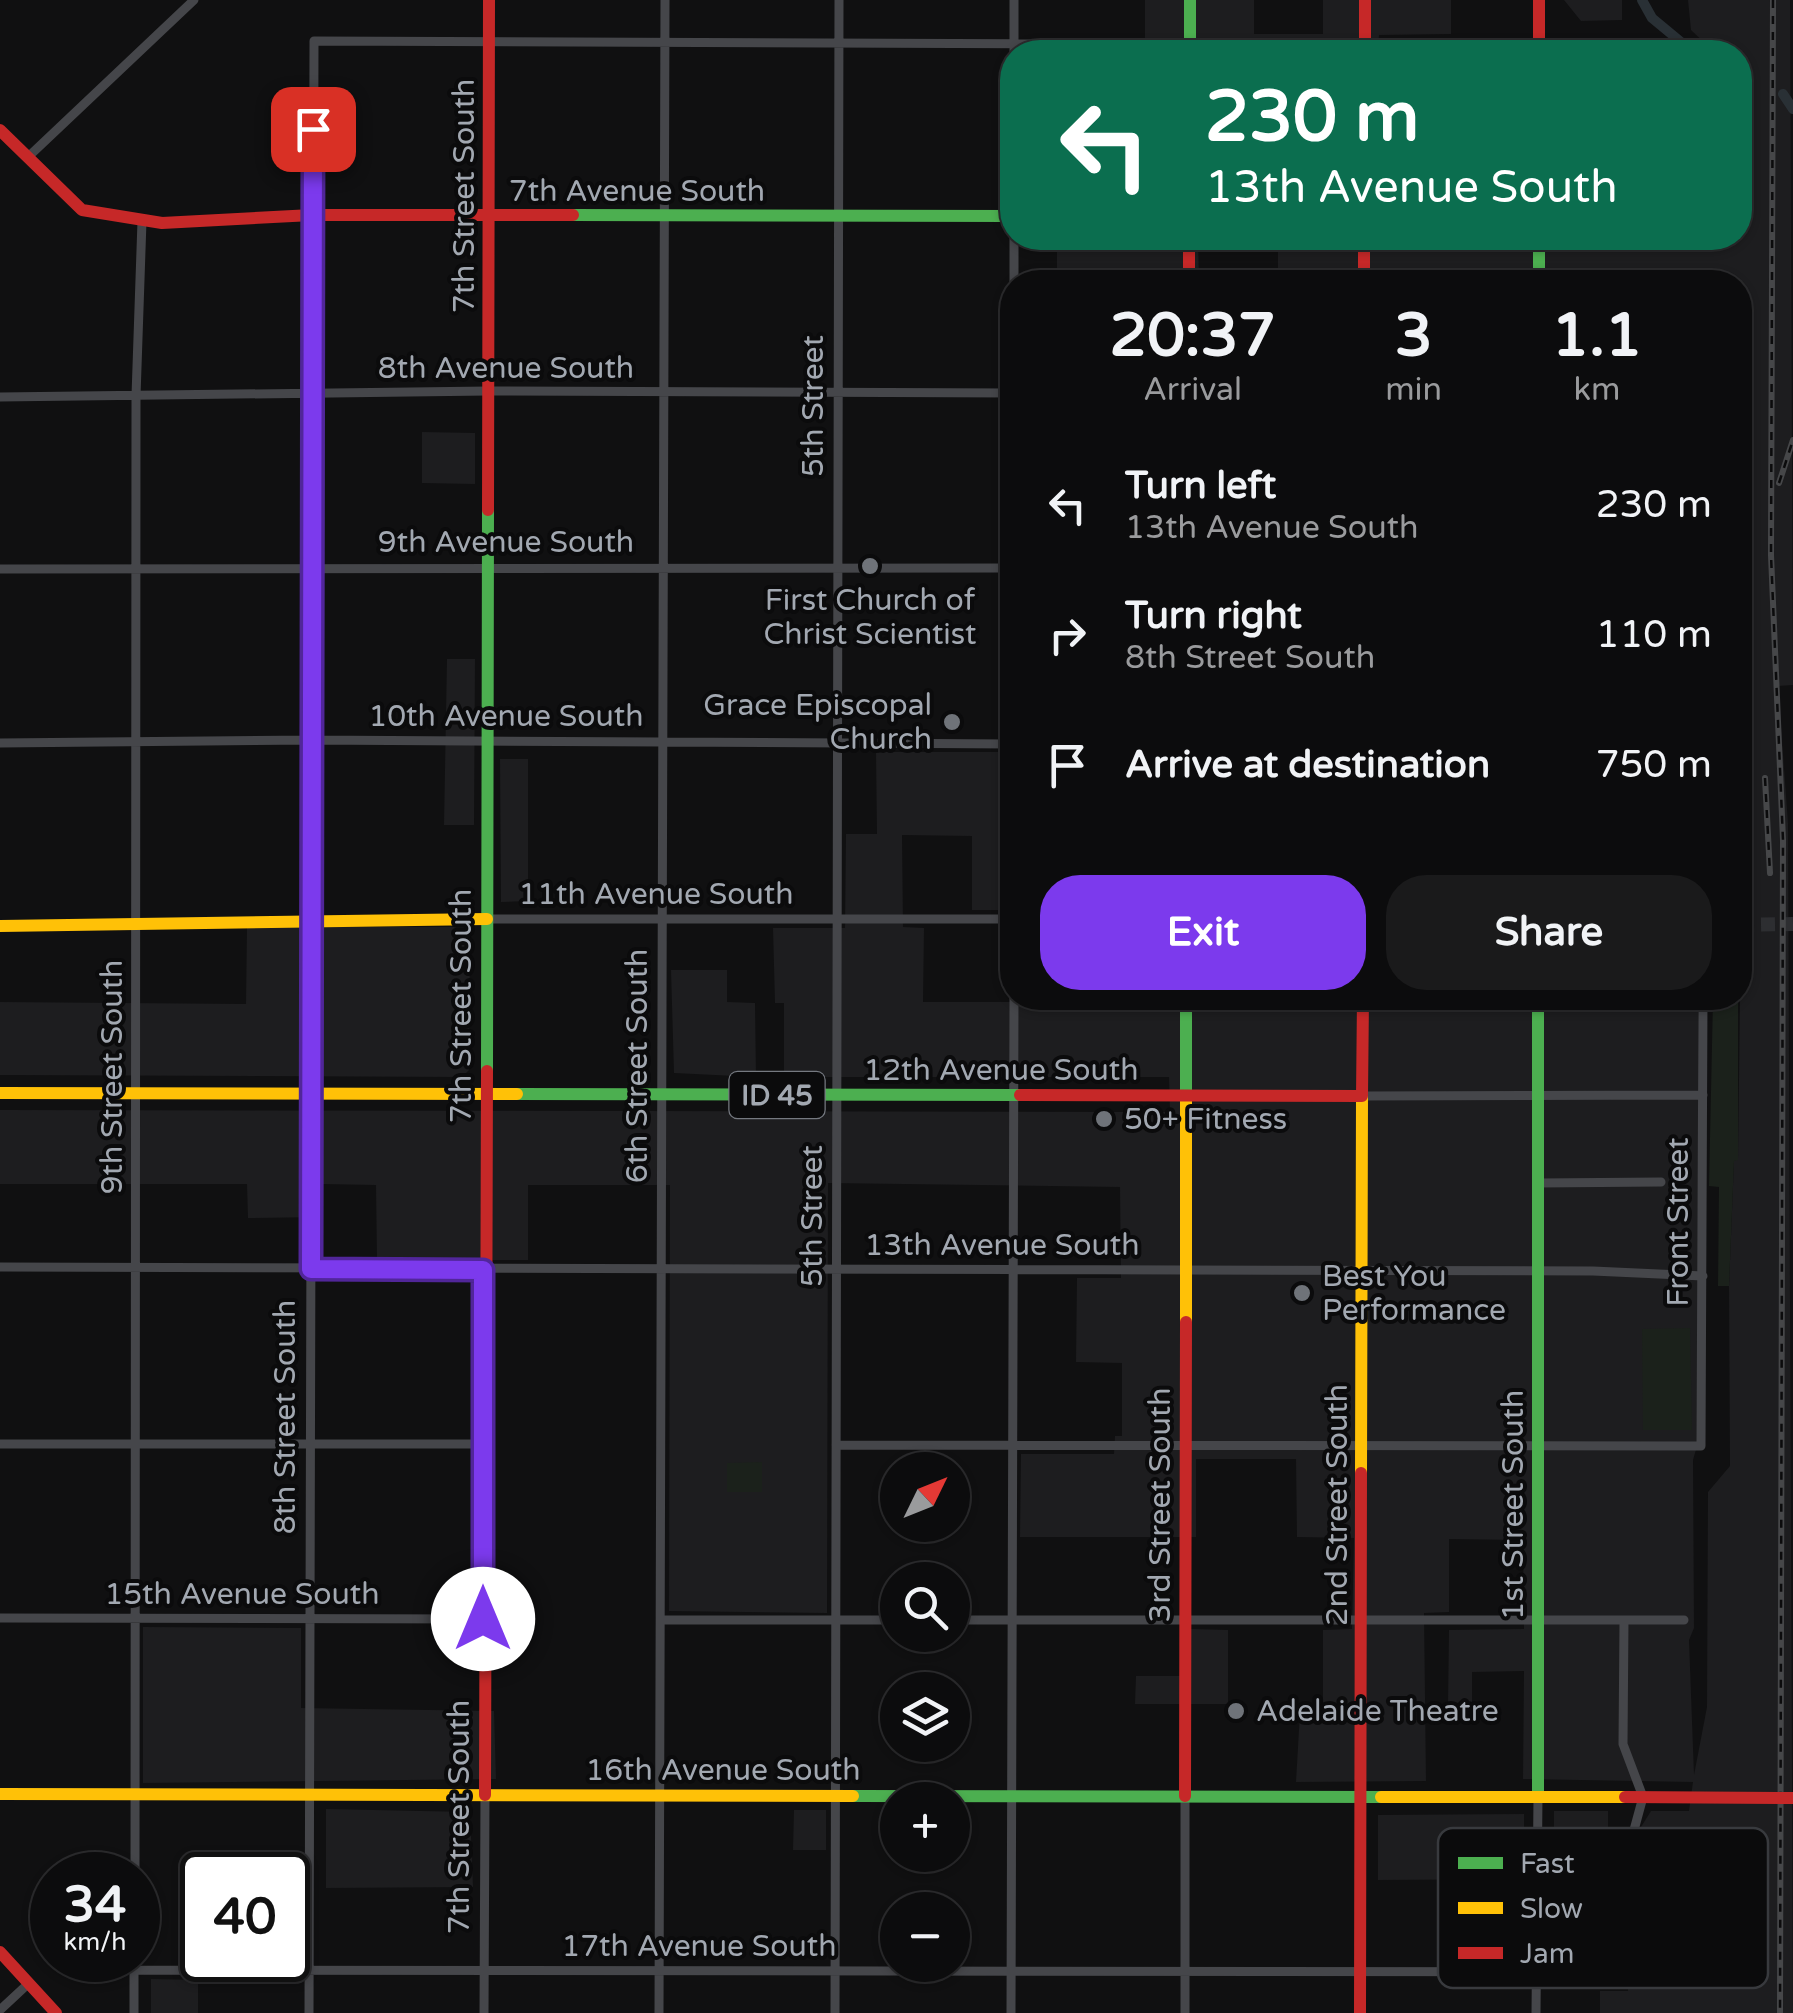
<!DOCTYPE html>
<html lang="en">
<head>
<meta charset="utf-8">
<style>
	body { margin:0; font-family:"Varela Round",sans-serif; background:#1a1a1b; color:#f1f3f6; height:100vh; display:flex; flex-direction:column; font-size:38px; white-space:nowrap }
	* { box-sizing:border-box; margin:0 }
	p { font-size:32px; color:#9a9b9d }
	.icon { flex:none; width:55px; height:55px; fill:none; stroke:currentColor; stroke-width:2; stroke-linecap:round; stroke-linejoin:round }
	.map { position:relative; flex:1; overflow:hidden }
	.side { position:absolute; left:1000px; top:270px; width:752px; height:740px; display:flex; flex-direction:column; background:#0c0c0d; border-radius:40px; box-shadow:0 2px 8px #0004,0 0 0 2px #2c2c2e }
	.side>* { flex:none }
	.hud { position:absolute; left:1000px; top:40px; width:752px; height:210px; border-radius:40px; box-shadow:0 2px 8px #0004,0 0 0 2px #2c2c2e; background:#0b6e4f; color:#fff; overflow:hidden }
	.needle { width:65px; rotate:47deg }
	.fabs { position:absolute; left:880px; top:1452px; display:grid; gap:20px }
	.fabs a { display:grid; place-items:center; width:90px; height:90px; border-radius:50%; background:#0c0c0d; box-shadow:0 2px 8px #0004,0 0 0 2px #2c2c2e; font-size:50px }
	.speed { position:absolute; left:30px; top:1852px; display:flex; gap:20px; font-size:50px; font-weight:700; text-align:center }
	.speed>* { display:grid; place-content:center; width:130px; height:130px; border-radius:50%; background:#0c0c0d; box-shadow:0 2px 8px #0004,0 0 0 2px #2c2c2e; line-height:1 }
	.speed small { font-size:25px; font-weight:400 }
	.speed .limit { border:5px solid #111; border-radius:15px; background:#fff; color:#111 }
	.pin { position:absolute; display:grid; place-items:center; width:85px; height:85px; color:#fff; margin:-42px; border-radius:20px; box-shadow:0 5px 15px #0006 }
	.me { position:absolute; width:110px; margin:-55px; rotate:0deg; stroke-linejoin:round; filter:drop-shadow(0 0 8px #0008) }
	.turn { display:flex; align-items:center; gap:35px; height:210px; padding:0 40px; font-size:45px }
	.turn .icon { width:130px; height:130px; stroke-width:2.5 }
	.turn b { display:block; font-size:70px; line-height:85px }
	.eta { display:flex; justify-content:space-evenly; align-items:center; height:170px; text-align:center }
	.eta b { font-size:60px; font-weight:700; line-height:70px }
	.button { display:flex; gap:20px; margin-top:auto; padding:20px 40px }
	.button a { flex:1; height:115px; border-radius:40px; background:#7c3aed; color:#fff; font-size:40px; font-weight:700; line-height:115px; text-align:center }
	.button a+a { background:#1a1a1b; color:#f1f3f6 }
	ul { padding:0; list-style:none }
	li { display:flex; align-items:center; gap:30px; height:130px; padding:0 40px }
	li div { flex:1 }
	li b { display:block; font-size:38px }
	li em { font-style:normal }
	.map>svg:first-child { display:block }
	.built { fill:#1d1d1f }
	.green { fill:#1b211b }
	.lines { fill:none; stroke-linecap:round; stroke-linejoin:round }
	.canal { stroke:#293035; stroke-width:10 }
	.primary-tunnel { stroke:#2d2e31; stroke-width:14; stroke-dasharray:14 7; stroke-linecap:butt }
	.street { stroke:#45464a; stroke-width:9 }
	.fast { stroke:#4caf50; stroke-width:12 }
	.slow { stroke:#ffc107; stroke-width:12 }
	.jam { stroke:#c62828; stroke-width:12 }
	.rail-casing { stroke:#464749; stroke-width:6 }
	.rail { stroke:#0b0b0c; stroke-width:2.5; stroke-dasharray:8; stroke-linecap:butt }
	.jam-bridge { stroke:#c62828; stroke-width:12 }
	.route-casing { stroke:#51269a; stroke-width:25 }
	.route { stroke:#7c3aed; stroke-width:18 }
	.poi-dot { fill:#6f7379; stroke:#0b0b0c; stroke-width:4 }
	.labels { text-anchor:middle; stroke-width:8; stroke-linejoin:round; paint-order:stroke }
	.shield { fill:#0b0b0c; stroke:#757980; stroke-width:2.5 }
	.shield-label { font-size:28px; font-weight:bold; fill:#a2a8b1 }
	.street-label { font-size:30px; fill:#a2a8b1; stroke:#0b0b0c }
	.poi-label { font-size:30px; fill:#a2a8b1; stroke:#0b0b0c; text-anchor:start }
	.key { fill:#0b0b0c; stroke:#383a3e; stroke-width:2.5 }
	.key-label { font-size:28px; fill:#a2a8b1 }
</style>
</head>
<body>
<div class="map">
<svg width="1793" height="2013" viewBox="0 0 1793 2013">
	<rect width="100%" height="100%" fill="#101011"/>
	<path class="built" d="M1145 0H1254V34H1323V0H1451V34L1379 35 1378 51 1472 52H1104L1145 51Z
		M1564 0H1622V20L1581 21Z
		M1688 0H1790L1793 685 1778 686 1788 823 1793 2013H1600V1991H1628L1629 1858 1636 1835 1651 1811H1689L1693 1782 1523 1779 1524 1671 1472 1672V1705H1448L1449 1630 1524 1629 1523 1540 1449 1539V1612L1424 1613 1426 1781 1296 1782 1300 1712 1323 1711V1630L1352 1629 1354 1538 1297 1537 1296 1459H1196V1537H1020L1021 1454H1114L1115 1436H1122V1363L1076 1362 1077 1278H1121L1120 1187 828 1183 827 1613 669 1611 670 1185H528V1260H377L376 1185 321 1184V1217L248 1218 247 1184H0V1110L1170 1112 1169 1077H784V1003H775L773 928H845L846 834H877L876 752H1004L1003 651H1012V910H972V836L902 835 903 927 924 928 923 1002H1021V998H1698L1699 1439 1693 1460 1694 1628 1689 1640 1694 1775 1707 1707 1708 1492 1730 1466 1729 1286 1734 1160 1738 1159 1740 998V282H1351L1350 271 1278 272V238H1740V52H1714L1691 30Z
		M1057 238H1198L1199 282H1057Z
		M422 432 475 433V484L422 483Z
		M447 659H475L474 825H444Z
		M500 759H528V901L501 902Z
		M247 927H470L469 1070 462 1077 0 1075V1002L246 1004Z
		M671 970H727V1002L755 1003 756 1077 674 1073Z
		M143 1627 301 1628V1708L494 1711 496 1779 143 1783Z
		M1191 1629 1228 1630V1704H1135L1136 1676H1190Z
		M326 1809 470 1812 473 1887 326 1888Z
		M794 1810H826V1850H793Z
		M1554 1811H1608V1839H1554Z
		M1524 1814V1879L1378 1880V1815Z
		M151 1979 198 1980V2013H151Z"/>
	<path class="green" d="M1713 998H1738V1160L1734 1161 1729 1286H1718L1719 1187 1709 1186Z
		M1690 1328 1692 1430H1643L1642 1329Z
		M762 1462V1492H727V1463Z"/>
	<g class="lines">
		<path class="canal" d="M1642 0 1652 18 1693 52
			M1783 94 1793 109"/>
		<path class="primary-tunnel" d="M1740 925 1793 924"/>
		<path class="street" d="M1014 52V0
			M27 158 194 0
			M1014 282V238
			M0 397 488 391 1012 393
			M0 569 1012 568
			M0 743 310 740 1012 744
			M487 919H1012
			M1362 1096 1703 1095
			M1539 1183 1661 1182
			M0 1267 1593 1271 1703 1276
			M0 1444H483
			M836 1445 1701 1446 1703 998
			M0 1618 483 1619
			M661 1620H898
			M952 1620H1684
			M1185 1796V2013
			M135 1875 136 396 142 221
			M134 1970 1625 1972V1863L1643 1797 1623 1744 1624 1620
			M0 2010 29 1983
			M134 2013V1960
			M309 2013 314 41 1539 46
			M484 2013 485 1795
			M659 2013 665 0
			M835 2013 839 0
			M1011 2013 1014 998
			M1536 2013 1538 1796"/>
		<path class="fast" d="M1190 0V52
			M573 215 1012 216
			M1539 238V282
			M1186 998V1096
			M1538 998V1796
			M487 1071 488 510
			M517 1094 1020 1095
			M853 1796 1381 1797"/>
		<path class="slow" d="M0 926 487 919
			M0 1093 517 1094
			M1186 1322V1096
			M1361 1473 1362 1096
			M0 1794 853 1796
			M1381 1797H1625"/>
		<path class="jam" d="M1365 0V52
			M1539 0V52
			M0 130 82 210 162 223 312 215H573
			M1189 238V282
			M1364 238V282
			M488 510 489 0
			M1020 1095 1362 1096 1363 998
			M485 1795 487 1071
			M1185 1796 1186 1322
			M0 1952 56 2013
			M1360 2013 1361 1473"/>
		<g class="rail-casing">
			<path id="rail" d="M1773 0 1771 555 1783 840 1780 2013
				M1779 483 1793 440
				M1765 778 1770 873"/>
		</g>
		<use href="#rail" class="rail"/>
		<path class="jam-bridge" d="M1625 1797 1793 1798"/>
	</g>
	<g class="lines">
		<g class="route-casing">
			<path id="route" d="M313 129 311 1269 483 1270V1619"/>
		</g>
		<use href="#route" class="route"/>
	</g>
	<g class="poi-dot">
		<circle cx="870" cy="566" r="10"/>
		<circle cx="952" cy="722" r="10"/>
		<circle cx="1104" cy="1119" r="10"/>
		<circle cx="1302" cy="1293" r="10"/>
		<circle cx="1236" cy="1711" r="10"/>
	</g>
	<g class="labels">
		<rect class="shield" x="729.5" y="1072" width="95" height="46" rx="8"/>
		<g class="shield-label">
			<text x="777" y="1105">ID 45</text>
		</g>
		<g class="street-label">
			<text x="637" y="201">7th Avenue South</text>
			<text transform="translate(464 196) rotate(-90)" y="10">7th Street South</text>
			<text x="506" y="378">8th Avenue South</text>
			<text transform="translate(813 406) rotate(-90)" y="10">5th Street</text>
			<text x="506" y="552">9th Avenue South</text>
			<text x="506" y="726">10th Avenue South</text>
			<text x="656" y="904">11th Avenue South</text>
			<text transform="translate(461 1006) rotate(-90)" y="10">7th Street South</text>
			<text transform="translate(637 1066) rotate(-90)" y="10">6th Street South</text>
			<text x="1001" y="1080">12th Avenue South</text>
			<text transform="translate(112 1077) rotate(-90)" y="10">9th Street South</text>
			<text transform="translate(812 1216) rotate(-90)" y="10">5th Street</text>
			<text transform="translate(1678 1222) rotate(-90)" y="10">Front Street</text>
			<text x="1002" y="1255">13th Avenue South</text>
			<text transform="translate(285 1417) rotate(-90)" y="10">8th Street South</text>
			<text transform="translate(1160 1505) rotate(-90)" y="10">3rd Street South</text>
			<text transform="translate(1337 1505) rotate(-90)" y="10">2nd Street South</text>
			<text transform="translate(1513 1505) rotate(-90)" y="10">1st Street South</text>
			<text x="242" y="1604">15th Avenue South</text>
			<text x="723" y="1780">16th Avenue South</text>
			<text transform="translate(459 1817) rotate(-90)" y="10">7th Street South</text>
			<text x="699" y="1956">17th Avenue South</text>
		</g>
		<g class="poi-label">
			<text x="870" y="610" text-anchor="middle">First Church of<tspan x="870" dy="34">Christ Scientist</tspan></text>
			<text x="932" y="715" text-anchor="end">Grace Episcopal<tspan x="932" dy="34">Church</tspan></text>
			<text x="1124" y="1129">50+ Fitness</text>
			<text x="1322" y="1286">Best You<tspan x="1322" dy="34">Performance</tspan></text>
			<text x="1256" y="1721">Adelaide Theatre</text>
		</g>
	</g>
	<rect x="1438" y="1828" width="330" height="160" rx="15" class="key"/>
	<rect x="1458" y="1857" width="45" height="12" fill="#4caf50"/>
	<rect x="1458" y="1902" width="45" height="12" fill="#ffc107"/>
	<rect x="1458" y="1947" width="45" height="12" fill="#c62828"/>
	<g class="key-label">
		<text x="1520" y="1873">Fast</text>
		<text x="1520" y="1918">Slow</text>
		<text x="1520" y="1963">Jam</text>
	</g>
</svg>
<div class="fabs">
<a><svg class="needle" viewBox="-14 -14 28 28"><path d="M0-13l5 13h-10z" fill="#e53935"/><path d="M0 13l5-13h-10z" fill="#9a9b9d"/></svg></a>
<a><svg class="icon" aria-label="search" viewBox="0 0 24 24"><circle cx="10" cy="10" r="6"/><path d="M15 15l6 6"/></svg></a>
<a><svg class="icon" aria-label="layers" viewBox="0 0 24 24"><path d="M12 4l9 5-9 5-9-5zM3 14l9 5 9-5"/></svg></a>
<a>+</a>
<a>−</a>
</div>
<div class="speed"><div>34<small>km/h</small></div><div class="limit">40</div></div>
<div class="pin" style="left:313px;top:129px;background:#d93025"><svg class="icon" aria-label="arrive" viewBox="0 0 24 24"><path d="M6 21V4h12l-3 4 3 4H6"/></svg></div>
<svg class="me" style="left:483px;top:1619px" viewBox="-20 -20 40 40"><circle r="19" fill="#fff"/><path d="M0-13L10 11 0 6-10 11z" fill="#7c3aed"/></svg>
<div class="hud">
<div class="turn"><svg class="icon" aria-label="left" viewBox="0 0 24 24"><path d="M17 20v-9H6M10 6l-5 5 5 5"/></svg><div><b>230 m</b>13th Avenue South</div></div>
</div>
<section class="side">
<div class="eta">
<div><b>20:37</b><p>Arrival</p></div>
<div><b>3</b><p>min</p></div>
<div><b>1.1</b><p>km</p></div>
</div>
<ul>
<li><svg class="icon" aria-label="left" viewBox="0 0 24 24"><path d="M17 20v-9H6M10 6l-5 5 5 5"/></svg><div><b>Turn left</b><p>13th Avenue South</p></div><em>230 m</em></li>
<li><svg class="icon" aria-label="right" viewBox="0 0 24 24"><path d="M7 20v-9h11M14 6l5 5-5 5"/></svg><div><b>Turn right</b><p>8th Street South</p></div><em>110 m</em></li>
<li><svg class="icon" aria-label="arrive" viewBox="0 0 24 24"><path d="M6 21V4h12l-3 4 3 4H6"/></svg><div><b>Arrive at destination</b></div><em>750 m</em></li>
</ul>
<div class="button"><a>Exit</a><a>Share</a></div>
</section>
</div>
</body>
</html>
